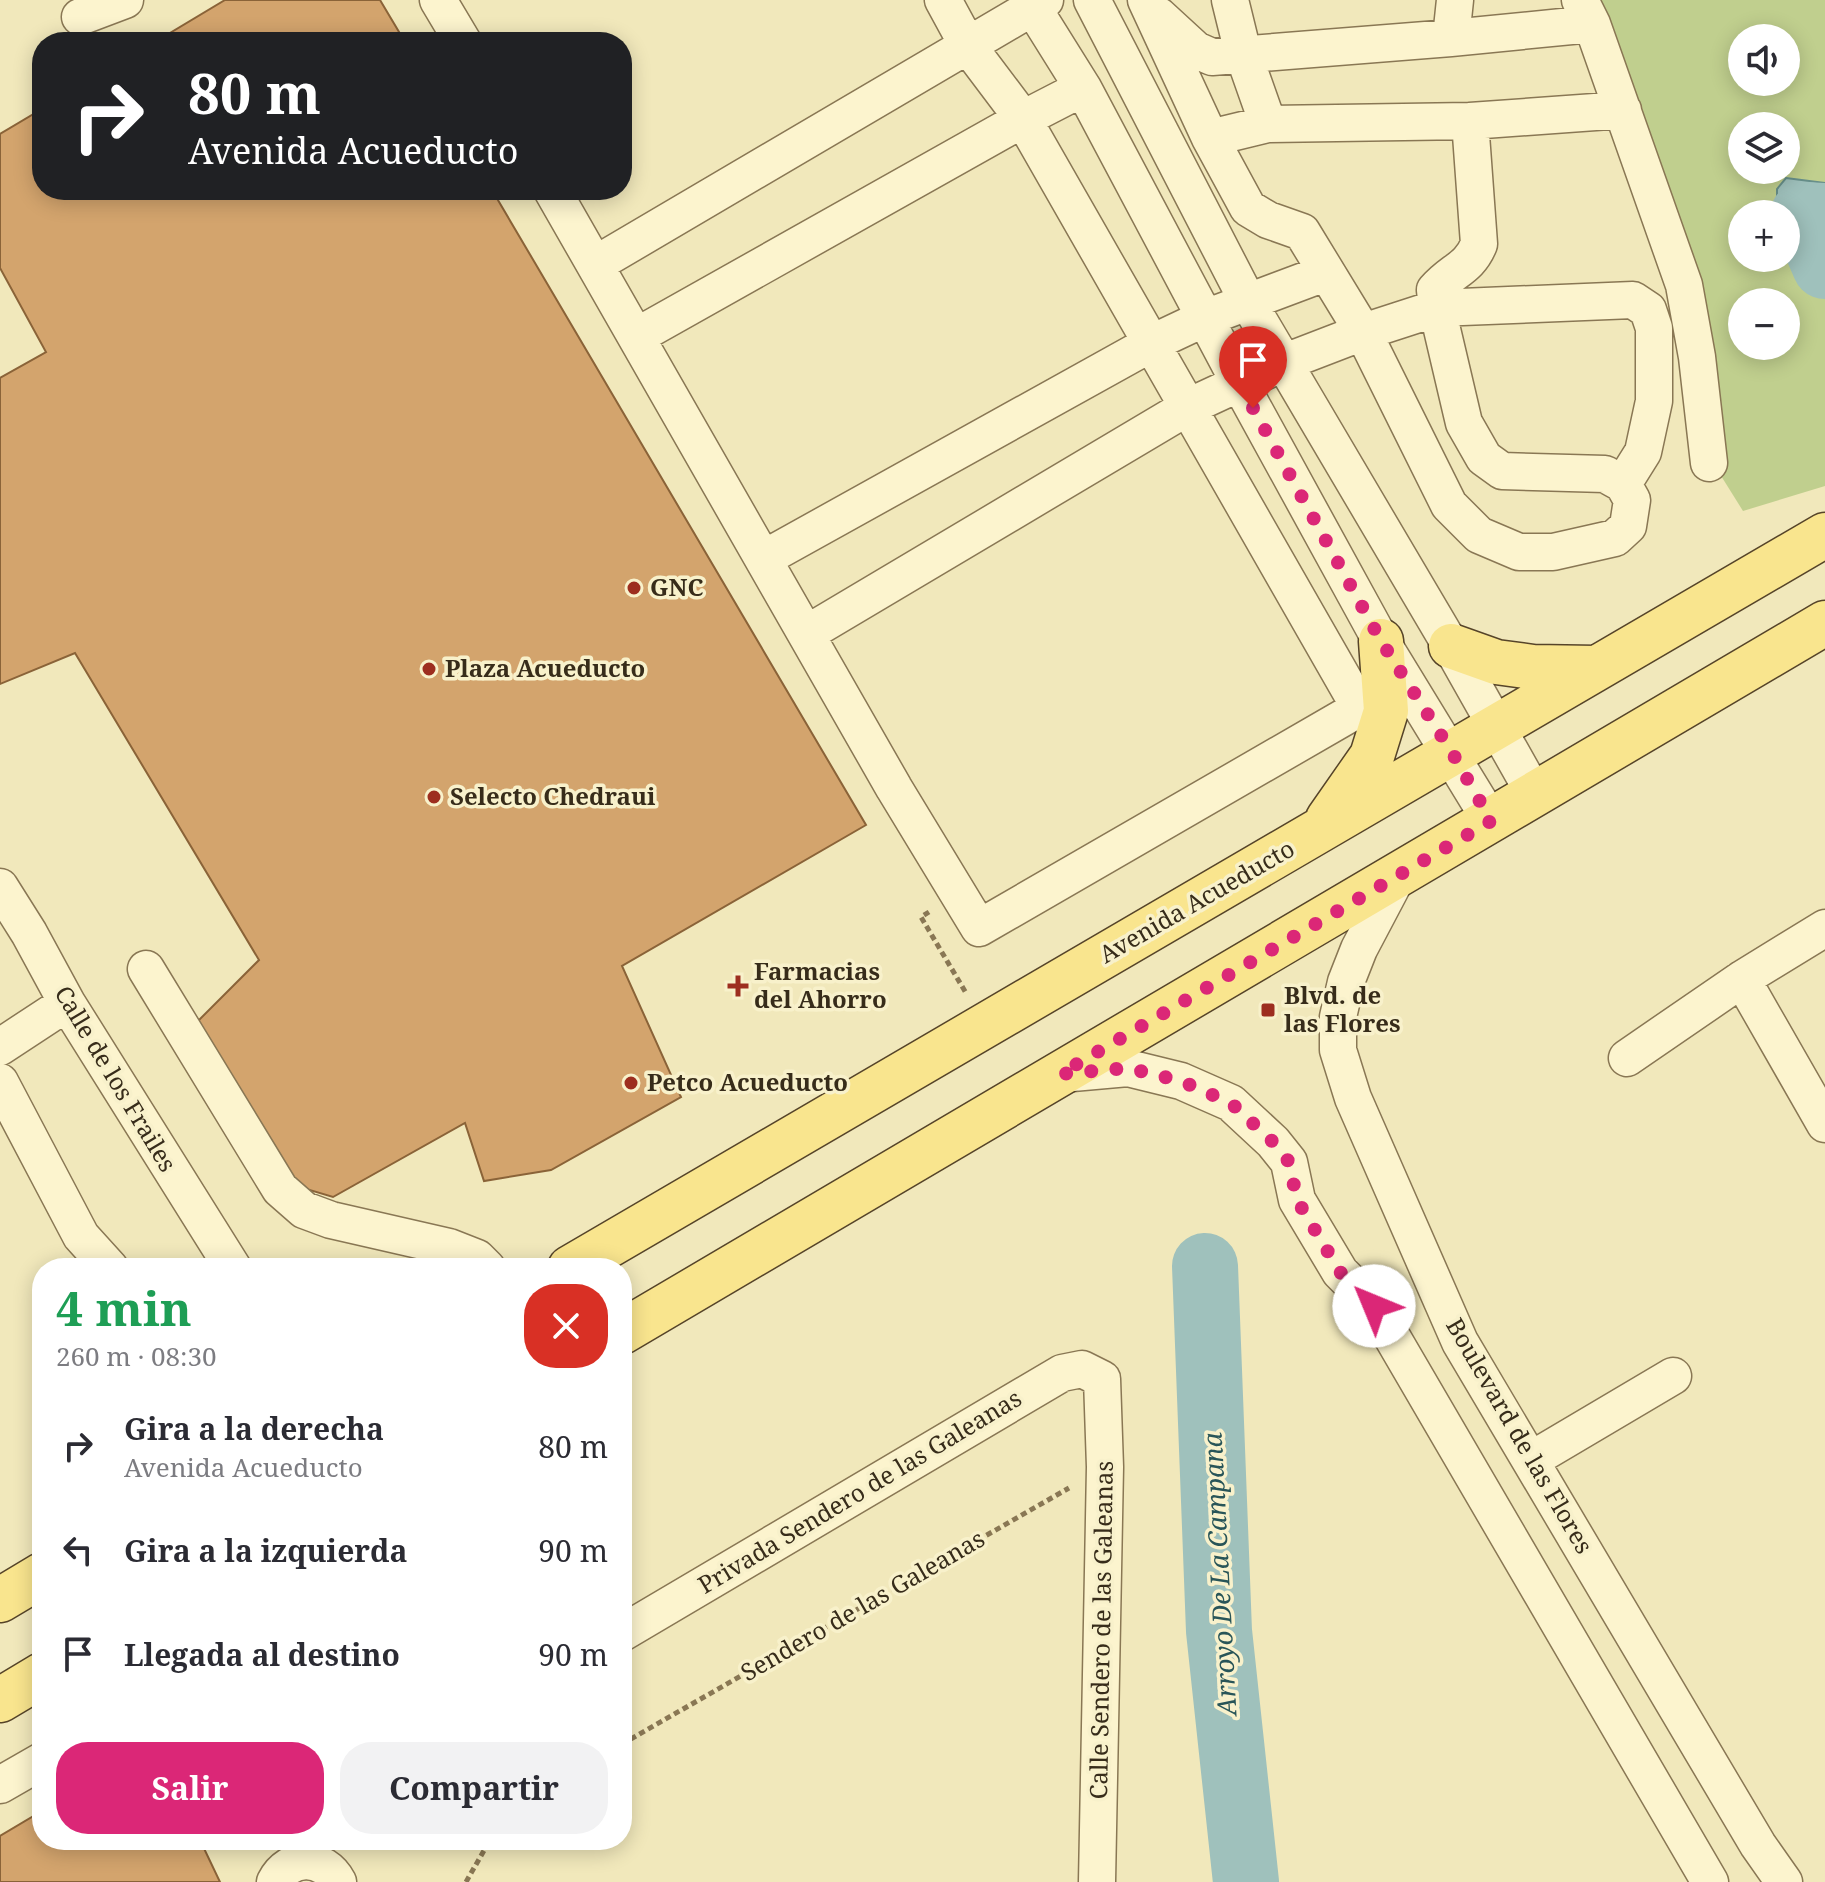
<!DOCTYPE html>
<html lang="es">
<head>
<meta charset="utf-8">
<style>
	body { margin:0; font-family:"Noto Serif",serif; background:#f2f2f3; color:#2b2b33; height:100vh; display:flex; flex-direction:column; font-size:30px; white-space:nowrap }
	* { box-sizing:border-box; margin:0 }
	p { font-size:26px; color:#7c7c81 }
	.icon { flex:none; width:44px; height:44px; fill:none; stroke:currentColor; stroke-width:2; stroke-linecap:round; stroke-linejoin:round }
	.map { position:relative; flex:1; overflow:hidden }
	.sheet { position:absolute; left:32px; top:1258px; width:600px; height:592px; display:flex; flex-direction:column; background:#fff; border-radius:32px; box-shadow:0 4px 20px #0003 }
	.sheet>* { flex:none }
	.top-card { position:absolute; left:32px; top:32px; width:600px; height:168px; border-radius:32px; box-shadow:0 4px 20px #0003; background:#202124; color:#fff; overflow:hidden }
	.fabs { position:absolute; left:1728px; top:24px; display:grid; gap:16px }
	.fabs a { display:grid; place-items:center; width:72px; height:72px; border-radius:50%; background:#fff; box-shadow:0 4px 20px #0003; font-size:40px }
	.pin { position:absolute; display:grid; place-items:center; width:68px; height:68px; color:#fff; margin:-82px -34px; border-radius:50% 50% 50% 0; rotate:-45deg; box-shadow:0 0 8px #0007 }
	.pin .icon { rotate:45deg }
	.me { position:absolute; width:88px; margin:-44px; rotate:315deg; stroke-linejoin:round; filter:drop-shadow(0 0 6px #0008) }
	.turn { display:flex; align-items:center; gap:28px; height:168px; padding:0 24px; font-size:36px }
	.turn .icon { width:104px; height:104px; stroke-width:2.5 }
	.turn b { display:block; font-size:56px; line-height:68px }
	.round { display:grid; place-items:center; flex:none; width:84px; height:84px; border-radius:32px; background:#f2f2f3 }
	.summary { display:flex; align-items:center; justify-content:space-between; height:136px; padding:0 24px }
	h1 { font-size:48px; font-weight:700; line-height:60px; color:#1e9e55 }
	.action { display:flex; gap:16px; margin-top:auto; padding:16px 24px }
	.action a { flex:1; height:92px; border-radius:32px; background:#db2777; color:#fff; font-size:32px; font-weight:700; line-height:92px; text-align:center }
	.action a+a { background:#f2f2f3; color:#2b2b33 }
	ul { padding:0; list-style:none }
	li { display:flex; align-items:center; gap:24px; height:104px; padding:0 24px }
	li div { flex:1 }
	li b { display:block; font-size:30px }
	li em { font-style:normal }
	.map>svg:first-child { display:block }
	.green { fill:#c0cf8e; fill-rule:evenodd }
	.water { fill:#9fc1bc; stroke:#678f8a; stroke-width:2 }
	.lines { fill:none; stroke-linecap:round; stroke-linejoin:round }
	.river { stroke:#9fc1bc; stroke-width:66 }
	.building { fill:#d3a46d; stroke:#8a6338; stroke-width:2 }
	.minor-casing { stroke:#897754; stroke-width:39 }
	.major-casing { stroke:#564429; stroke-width:47 }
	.path { stroke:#897754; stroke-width:5; stroke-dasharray:6 4; stroke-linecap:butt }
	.minor { stroke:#fcf4ce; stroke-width:36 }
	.major { stroke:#f9e58e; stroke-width:44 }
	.route { stroke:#db2777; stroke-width:14; stroke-dasharray:0 25.2 }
	.poi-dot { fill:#9d2e1f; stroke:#f8f1cb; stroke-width:3 }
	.labels { text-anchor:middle; stroke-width:7; stroke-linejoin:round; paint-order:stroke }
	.poi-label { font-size:24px; font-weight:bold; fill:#372c1a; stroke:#f8f1cb; text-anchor:start }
	.street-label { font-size:24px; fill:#372c1a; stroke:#f8f1cb }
	.water-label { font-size:26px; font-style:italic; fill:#285558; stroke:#f8f1cb }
</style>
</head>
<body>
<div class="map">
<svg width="1825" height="1882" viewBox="0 0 1825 1882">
	<rect width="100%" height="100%" fill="#f1e8bb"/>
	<path class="green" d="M1598 0H1825V486L1743 511 1718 471ZM1742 38H1786V82H1742ZM1742 126H1786V170H1742ZM1742 214H1786V258H1742ZM1742 302H1786V346H1742Z"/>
	<path class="water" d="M1786 178 1825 183 1823 227C1806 231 1798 231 1786 218V214H1783L1777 201V189Z"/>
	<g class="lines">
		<path class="river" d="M1825 216 1803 215 1825 266
			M1205 1266 1219 1631 1246 1882"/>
	</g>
	<path class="building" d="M225 0H380L405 42H155Z
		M42 109V190H492L866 825 622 966 681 1097 551 1170 484 1181 465 1123 333 1197 296 1186 187 1032 259 960 75 653 0 684V378L46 352 0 268V134Z
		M42 1811V1840H200L220 1882H0V1836Z"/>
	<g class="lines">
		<g class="minor-casing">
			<path id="minor" d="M438 0 463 42
				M1028 0 1083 88 1239 382 1381 641 1491 821
				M1092 0 1248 302 1451 646 1535 795
				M1230 0 1243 53 1268 124
				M1580 0 1592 24 1684 285 1697 357 1709 463
				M1159 16 1196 50 1212 57 1451 38 1592 24
				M80 17 125 0
				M1451 38 1455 0
				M1470 121 1479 244C1469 269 1452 270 1435 290L1437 308 1633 300 1648 310 1654 328V401L1643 452 1623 484
				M1210 138 1268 124 1470 121 1623 110
				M552 190 894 788 979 928 1360 708 1023 119 968 46 943 0
				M596 264 1045 0
				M637 336 1023 119 1083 88
				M763 559 1152 343 1205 318 1325 273
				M806 634 1188 407 1285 362 1363 332 1437 308 1464 423 1484 458 1502 471 1605 474 1623 484 1632 500 1628 526 1615 538 1553 552H1519L1479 535 1449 505 1363 332 1302 232 1268 220 1248 208 1210 138 1146 0
				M1398 875 1359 949 1346 982 1338 1017V1050L1353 1098 1460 1342 1758 1845 1784 1882
				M0 887 29 933 67 1003 233 1268
				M146 969 280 1189 304 1210 331 1220 449 1247 477 1258 487 1268
				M1742 979 1825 1124
				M0 1047 67 1003
				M1627 1058 1742 979 1825 928
				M1061 1074 1128 1068 1181 1081 1231 1103 1273 1142 1289 1162 1297 1200 1340 1272 1374 1306 1710 1882
				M0 1082 81 1236 110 1268
				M1531 1460 1673 1376
				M622 1633 1062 1373 1082 1369 1102 1379 1105 1467 1097 1882
				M0 1785 42 1761
				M275 1882C289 1854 324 1855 338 1882"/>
		</g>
		<g class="major-casing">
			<path id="major" d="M1451 646 1496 662 1533 667 1597 668
				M1328 819 1372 756 1386 711 1381 641
				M570 1268 1825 535
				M622 1332 1825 623
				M0 1600 42 1575
				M0 1700 42 1675"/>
		</g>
		<path class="path" d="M929 912 921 917 966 993
			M622 1744 1069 1488
			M466 1882 490 1840"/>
		<use href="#minor" class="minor"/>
		<use href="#major" class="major"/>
	</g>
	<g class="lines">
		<path class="route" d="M1253 408 1381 641 1453 754 1491 821 1060 1074 1128 1068 1181 1081 1231 1103 1273 1142 1289 1162 1297 1200 1340 1272 1374 1306"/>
	</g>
	<g class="poi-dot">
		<circle cx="634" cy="588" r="8"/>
		<circle cx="429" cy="669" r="8"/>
		<circle cx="434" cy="797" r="8"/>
		<path d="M734 974h8v8h8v8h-8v8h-8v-8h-8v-8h8z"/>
		<rect x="1260" y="1002" width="16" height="16" rx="4"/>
		<circle cx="631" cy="1083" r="8"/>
	</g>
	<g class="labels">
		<g class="poi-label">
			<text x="650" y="596">GNC</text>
			<text x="445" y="677">Plaza Acueducto</text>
			<text x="450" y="805">Selecto Chedraui</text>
			<text x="754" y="980">Farmacias<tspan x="754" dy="28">del Ahorro</tspan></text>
			<text x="1284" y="1004">Blvd. de<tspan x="1284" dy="28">las Flores</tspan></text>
			<text x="647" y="1091">Petco Acueducto</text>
		</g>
		<g class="street-label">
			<text transform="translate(1197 902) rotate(-30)" y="8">Avenida Acueducto</text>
			<text transform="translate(115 1079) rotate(59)" y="8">Calle de los Frailes</text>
			<text transform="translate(1519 1436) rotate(60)" y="8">Boulevard de las Flores</text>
			<text transform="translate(860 1492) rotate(-31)" y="8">Privada Sendero de las Galeanas</text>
			<text transform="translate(863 1606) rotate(-30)" y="8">Sendero de las Galeanas</text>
			<text transform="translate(1102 1630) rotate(-89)" y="8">Calle Sendero de las Galeanas</text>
		</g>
		<g class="water-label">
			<text transform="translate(1220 1574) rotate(-93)" y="9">Arroyo De La Campana</text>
		</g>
	</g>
</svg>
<div class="fabs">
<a><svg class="icon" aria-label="sound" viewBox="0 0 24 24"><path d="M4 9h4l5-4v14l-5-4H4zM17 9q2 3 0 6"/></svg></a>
<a><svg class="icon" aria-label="layers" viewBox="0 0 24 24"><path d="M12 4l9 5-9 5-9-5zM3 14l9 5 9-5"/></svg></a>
<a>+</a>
<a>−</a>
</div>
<div class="pin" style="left:1253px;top:408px;background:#d93025"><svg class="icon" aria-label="arrive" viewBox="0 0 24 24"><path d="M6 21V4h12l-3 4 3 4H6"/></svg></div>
<svg class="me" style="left:1374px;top:1306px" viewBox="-20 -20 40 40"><circle r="19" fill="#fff"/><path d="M0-13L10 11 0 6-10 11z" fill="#db2777"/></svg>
<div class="top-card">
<div class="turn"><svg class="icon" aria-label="right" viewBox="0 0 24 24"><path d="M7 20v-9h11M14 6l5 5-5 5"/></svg><div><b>80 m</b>Avenida Acueducto</div></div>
</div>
<section class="sheet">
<div class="summary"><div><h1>4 min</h1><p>260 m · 08:30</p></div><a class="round" style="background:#d93025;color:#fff"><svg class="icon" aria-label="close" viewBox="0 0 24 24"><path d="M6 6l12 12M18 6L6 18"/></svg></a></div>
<ul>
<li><svg class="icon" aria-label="right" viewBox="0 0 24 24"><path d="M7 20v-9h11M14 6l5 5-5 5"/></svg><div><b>Gira a la derecha</b><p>Avenida Acueducto</p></div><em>80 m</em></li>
<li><svg class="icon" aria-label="left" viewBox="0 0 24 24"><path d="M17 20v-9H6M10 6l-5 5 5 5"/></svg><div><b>Gira a la izquierda</b></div><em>90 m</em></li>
<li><svg class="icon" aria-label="arrive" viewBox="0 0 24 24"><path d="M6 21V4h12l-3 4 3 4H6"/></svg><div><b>Llegada al destino</b></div><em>90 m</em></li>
</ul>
<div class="action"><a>Salir</a><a>Compartir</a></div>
</section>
</div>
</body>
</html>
